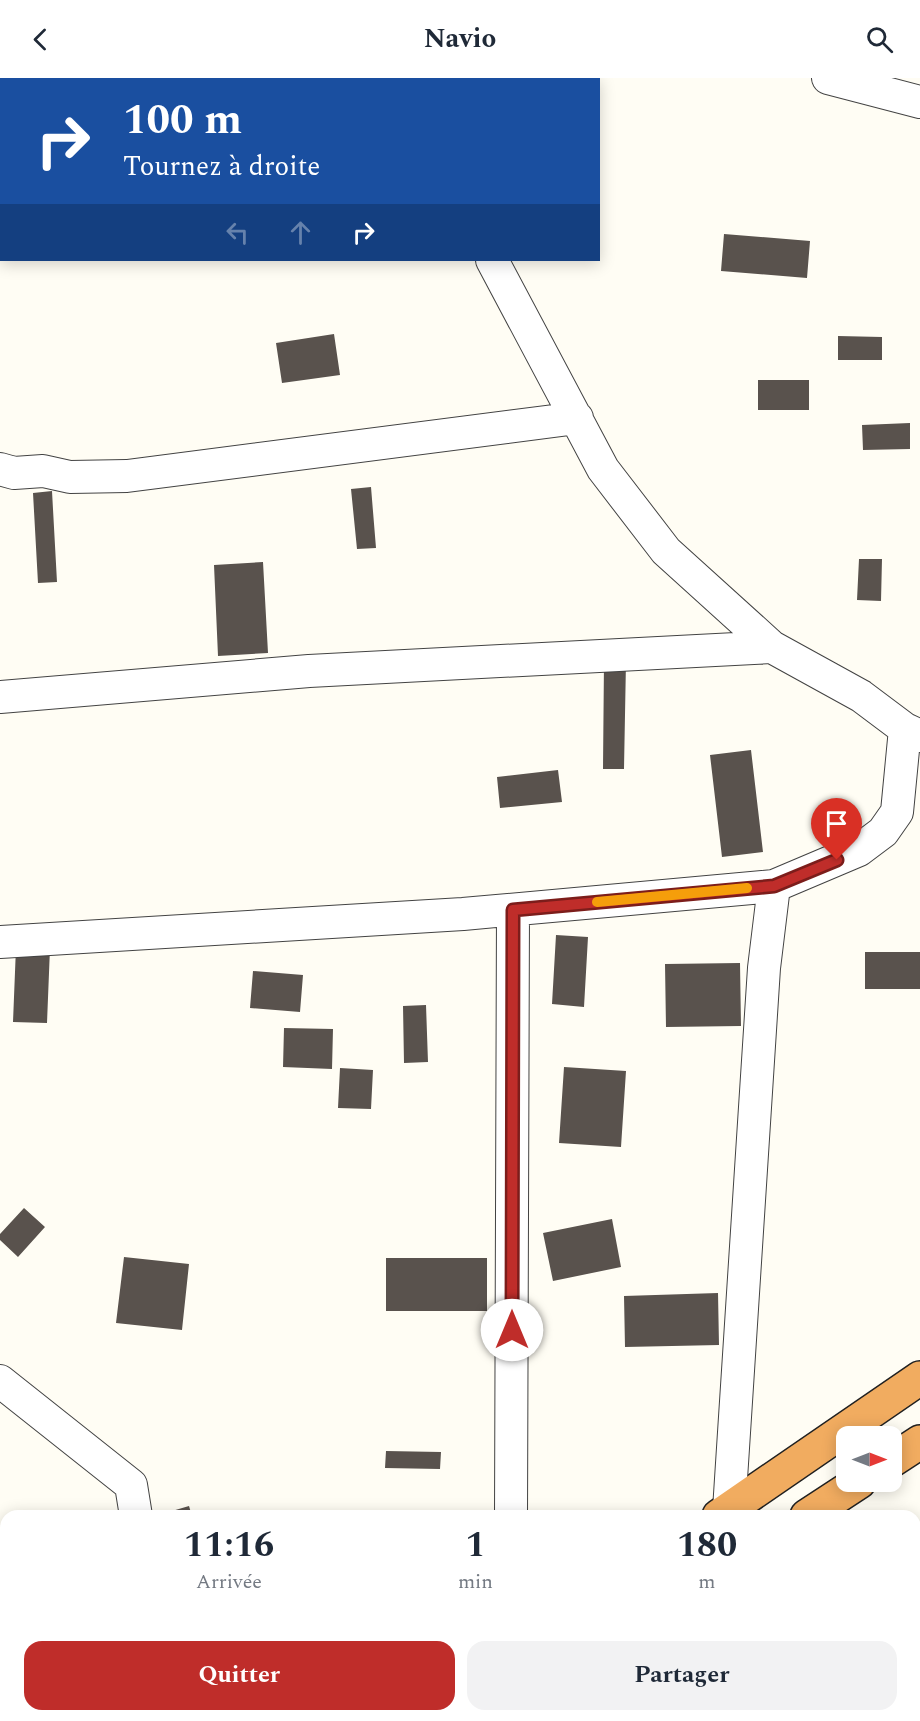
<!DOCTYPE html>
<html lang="fr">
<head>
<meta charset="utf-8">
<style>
	body { margin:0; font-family:Spectral,serif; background:#f2f2f3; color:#1f2937; height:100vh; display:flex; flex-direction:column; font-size:22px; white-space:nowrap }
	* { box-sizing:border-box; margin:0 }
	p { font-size:20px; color:#747a83 }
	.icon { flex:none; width:33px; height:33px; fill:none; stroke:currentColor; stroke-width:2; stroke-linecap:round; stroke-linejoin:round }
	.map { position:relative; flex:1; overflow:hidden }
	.sheet { position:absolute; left:0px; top:1432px; width:921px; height:212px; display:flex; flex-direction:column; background:#fff; border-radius:18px 18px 0 0; box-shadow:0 3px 15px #0003 }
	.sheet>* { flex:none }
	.banner { position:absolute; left:0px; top:0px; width:600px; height:183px; box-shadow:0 3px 15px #0003; background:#1a4fa0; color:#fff; overflow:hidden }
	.needle { width:39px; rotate:90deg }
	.controls { position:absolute; left:836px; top:1348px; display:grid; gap:12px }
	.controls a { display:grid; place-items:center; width:66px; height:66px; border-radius:12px; background:#fff; box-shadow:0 3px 15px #0003; font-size:30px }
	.pin { position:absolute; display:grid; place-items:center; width:51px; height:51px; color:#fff; margin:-62px -26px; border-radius:50% 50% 50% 0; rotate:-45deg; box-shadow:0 0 6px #0007 }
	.pin .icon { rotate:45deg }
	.me { position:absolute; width:66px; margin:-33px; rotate:0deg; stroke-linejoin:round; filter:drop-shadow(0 0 4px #0008) }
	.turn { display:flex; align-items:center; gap:21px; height:126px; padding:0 24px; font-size:27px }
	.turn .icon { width:78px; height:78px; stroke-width:2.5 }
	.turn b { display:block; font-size:42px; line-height:51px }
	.lanes { display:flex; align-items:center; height:57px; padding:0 24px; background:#0003; justify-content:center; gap:30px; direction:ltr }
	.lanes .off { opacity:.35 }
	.eta { display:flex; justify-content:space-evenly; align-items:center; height:102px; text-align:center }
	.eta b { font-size:36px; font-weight:700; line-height:42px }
	.button { display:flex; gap:12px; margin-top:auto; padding:12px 24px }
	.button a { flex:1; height:69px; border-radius:18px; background:#bf2d2a; color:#fff; font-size:24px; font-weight:700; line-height:69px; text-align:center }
	.button a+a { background:#f2f2f3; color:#1f2937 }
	header { display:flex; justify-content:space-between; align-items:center; height:78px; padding:0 24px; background:#fff; font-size:27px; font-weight:700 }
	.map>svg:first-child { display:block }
	.building { fill:#59524d }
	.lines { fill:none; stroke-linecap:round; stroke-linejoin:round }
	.minor-casing { stroke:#434343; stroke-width:34 }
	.highway-casing { stroke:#212121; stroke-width:36 }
	.minor { stroke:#fff; stroke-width:32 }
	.highway { stroke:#f1ac60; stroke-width:33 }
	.route-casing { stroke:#7c1d1b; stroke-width:15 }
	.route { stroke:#bf2d2a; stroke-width:10 }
	.slow { stroke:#f59e0b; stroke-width:10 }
</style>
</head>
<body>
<header><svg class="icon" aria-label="back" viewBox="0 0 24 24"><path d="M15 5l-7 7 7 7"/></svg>Navio<svg class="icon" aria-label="search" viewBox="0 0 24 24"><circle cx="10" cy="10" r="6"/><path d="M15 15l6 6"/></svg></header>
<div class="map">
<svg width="920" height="1643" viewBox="0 0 920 1643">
	<rect width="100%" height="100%" fill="#fffdf4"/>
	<path class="building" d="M724 156 810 163 807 200 721 193Z
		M334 256 340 297 282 305 276 265Z
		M838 258 882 259V282H838Z
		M758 302H809V332H758Z
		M910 345V371L863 372 862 347Z
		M371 409 376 470 357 471 351 411Z
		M52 413 57 504 38 505 33 415Z
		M859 481H882L881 523 857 522Z
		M263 484 268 575 218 578 214 487Z
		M604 583H626L624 691H603Z
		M751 672 763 774 722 779 710 677Z
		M558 692 562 724 500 730 497 699Z
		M556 857 588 859 584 929 552 926Z
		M16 869 50 870 47 945 13 944Z
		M865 874H920V911H865Z
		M740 885 741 948 666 949 665 886Z
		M253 893 303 897 300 934 250 930Z
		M426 927 428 984 404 985 403 928Z
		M284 950 333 951 332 991 283 989Z
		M564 989 626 993 621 1069 559 1065Z
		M340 990 373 992 371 1031 338 1030Z
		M24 1130 45 1149 18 1179 0 1162V1156Z
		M612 1141 621 1189 553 1203 543 1155Z
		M124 1179 189 1186 182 1252 116 1245Z
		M386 1180H487V1233H386Z
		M718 1215 719 1267 625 1269 624 1218Z
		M386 1373 441 1374 440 1391 385 1390Z
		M189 1428 192 1438H155Z
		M721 1638H741L731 1643H724Z
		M798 1638H850L843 1643H792Z
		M863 1638H878L882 1643H856Z"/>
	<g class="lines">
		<g class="minor-casing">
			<path id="minor" d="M828 0 920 24
				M423 2 425 0
				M492 182 603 391 666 473 772 569 861 618 905 651 920 658
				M0 391 14 395 43 393 70 399 127 398 577 340
				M0 619 309 593 772 569
				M0 864 463 836 774 808 859 772 883 754 897 734 905 651
				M0 1303 131 1407 136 1438
				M729 1432 764 890 774 808
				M511 1438 513 832
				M174 1638 175 1643
				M640 1638 643 1643
				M905 1638 909 1643"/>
		</g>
		<g class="highway-casing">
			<path id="highway" d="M891 1383 920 1364
				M719 1438 920 1300
				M807 1438 859 1404
				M402 1643 410 1638
				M486 1643 494 1638"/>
		</g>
		<use href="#minor" class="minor"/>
		<use href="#highway" class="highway"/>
	</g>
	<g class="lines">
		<g class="route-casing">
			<path id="route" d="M512 1252 513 832 774 808 837 782"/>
		</g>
		<use href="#route" class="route"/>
		<path class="slow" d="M597 824 747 810"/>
	</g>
</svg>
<div class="controls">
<a><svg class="needle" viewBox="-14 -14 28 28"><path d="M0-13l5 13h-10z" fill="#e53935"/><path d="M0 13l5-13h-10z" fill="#747a83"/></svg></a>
</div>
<div class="pin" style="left:837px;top:782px;background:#d93025"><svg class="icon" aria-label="arrive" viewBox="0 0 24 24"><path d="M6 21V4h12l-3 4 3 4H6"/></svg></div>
<svg class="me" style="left:512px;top:1252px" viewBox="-20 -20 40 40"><circle r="19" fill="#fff"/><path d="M0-13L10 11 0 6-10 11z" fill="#bf2d2a"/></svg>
<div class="banner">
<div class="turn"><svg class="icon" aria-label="right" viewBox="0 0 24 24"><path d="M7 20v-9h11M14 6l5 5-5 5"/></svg><div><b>100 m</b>Tournez à droite</div></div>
<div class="lanes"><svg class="icon off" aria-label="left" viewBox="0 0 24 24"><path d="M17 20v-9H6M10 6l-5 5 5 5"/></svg><svg class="icon off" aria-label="ahead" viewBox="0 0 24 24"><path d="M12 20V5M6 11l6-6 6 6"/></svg><svg class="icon" aria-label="right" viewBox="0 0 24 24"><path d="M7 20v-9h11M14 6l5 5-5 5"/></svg></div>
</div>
<section class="sheet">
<div class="eta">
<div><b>11:16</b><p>Arrivée</p></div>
<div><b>1</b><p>min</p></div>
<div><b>180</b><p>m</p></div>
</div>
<div class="button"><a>Quitter</a><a>Partager</a></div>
</section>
</div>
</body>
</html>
